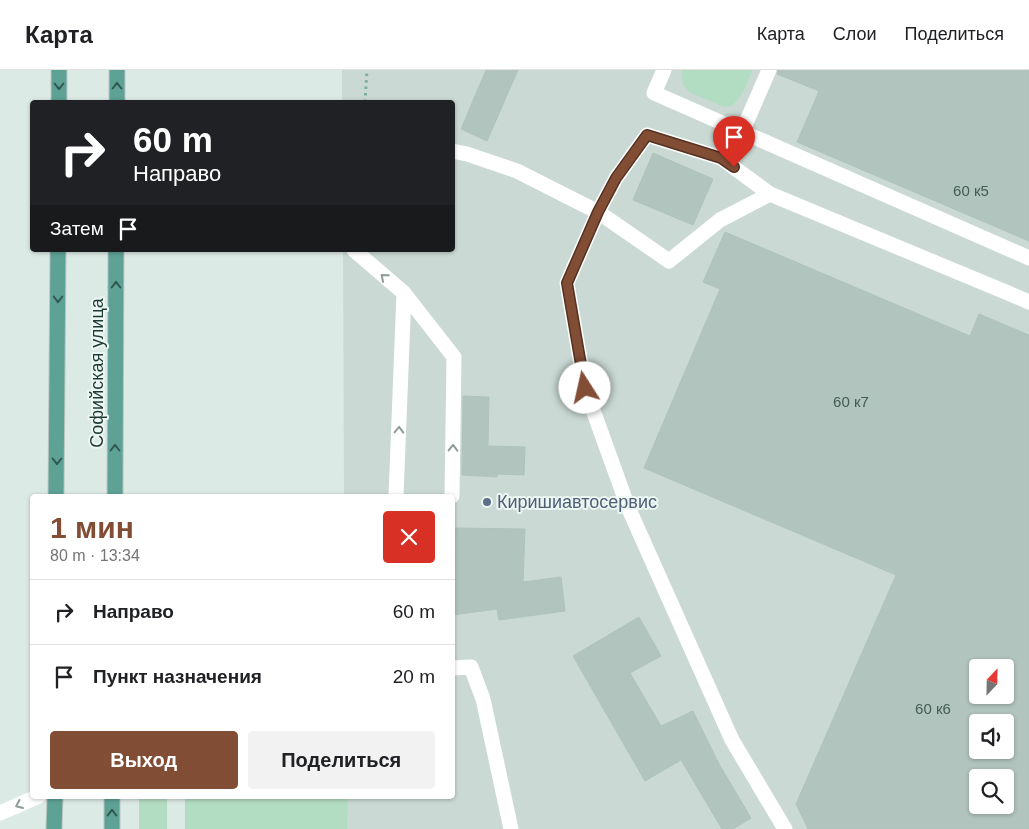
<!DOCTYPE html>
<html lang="ru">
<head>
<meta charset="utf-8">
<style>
	body { margin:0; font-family:Helvetica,sans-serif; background:#f2f2f2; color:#202124; height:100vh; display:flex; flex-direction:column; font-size:19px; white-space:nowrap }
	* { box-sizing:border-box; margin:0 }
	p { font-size:16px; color:#757577 }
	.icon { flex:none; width:28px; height:28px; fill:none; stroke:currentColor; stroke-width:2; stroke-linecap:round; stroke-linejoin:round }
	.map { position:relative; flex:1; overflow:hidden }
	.details { position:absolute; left:30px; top:424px; width:425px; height:305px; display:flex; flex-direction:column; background:#fff; border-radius:5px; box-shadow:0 1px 4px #0004 }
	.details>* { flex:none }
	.top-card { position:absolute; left:30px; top:30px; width:425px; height:152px; border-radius:5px; box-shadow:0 1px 4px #0004; background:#202124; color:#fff; overflow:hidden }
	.needle { width:32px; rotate:22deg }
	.controls { position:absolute; left:969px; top:589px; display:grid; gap:10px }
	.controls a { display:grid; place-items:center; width:45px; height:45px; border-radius:5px; background:#fff; box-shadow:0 1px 4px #0004; font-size:25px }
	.pin { position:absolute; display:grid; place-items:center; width:42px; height:42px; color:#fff; margin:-51px -21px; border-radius:50% 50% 50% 0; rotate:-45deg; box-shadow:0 0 5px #0007 }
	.pin .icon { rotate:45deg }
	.me { position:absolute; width:55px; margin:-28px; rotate:350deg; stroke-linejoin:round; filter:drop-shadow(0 0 4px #0008) }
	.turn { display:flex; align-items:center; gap:18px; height:105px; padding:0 20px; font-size:22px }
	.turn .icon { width:65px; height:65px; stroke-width:2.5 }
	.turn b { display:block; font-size:35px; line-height:42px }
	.then { display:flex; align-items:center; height:48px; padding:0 20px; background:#0003; gap:10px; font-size:19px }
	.round { display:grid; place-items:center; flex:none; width:52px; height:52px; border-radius:5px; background:#f2f2f2 }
	.summary { display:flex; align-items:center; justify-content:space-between; height:85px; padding:0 20px }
	h1 { font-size:30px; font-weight:800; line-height:38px; color:#824d35 }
	.primary-button { display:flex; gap:10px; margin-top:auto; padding:10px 20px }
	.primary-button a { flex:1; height:58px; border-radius:5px; background:#824d35; color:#fff; font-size:20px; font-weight:800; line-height:58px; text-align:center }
	.primary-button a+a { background:#f2f2f2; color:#202124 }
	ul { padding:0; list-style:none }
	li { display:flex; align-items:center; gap:15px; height:65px; padding:0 20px; border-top:1px solid #e0e0e0 }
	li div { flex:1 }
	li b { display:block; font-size:19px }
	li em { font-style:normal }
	header { display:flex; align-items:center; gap:30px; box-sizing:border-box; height:70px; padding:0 25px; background:#fff; border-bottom:1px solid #e0e0e0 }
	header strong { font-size:24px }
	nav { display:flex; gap:28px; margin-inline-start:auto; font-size:18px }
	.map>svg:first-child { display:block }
	.built { fill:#cad9d4; fill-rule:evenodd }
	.green { fill:#b3ddc2 }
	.building { fill:#b2c4be; stroke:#afc3bc; fill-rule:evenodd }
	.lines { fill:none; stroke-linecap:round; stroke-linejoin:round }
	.primary-casing { stroke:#bbc4c2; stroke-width:17 }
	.path { stroke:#7aafa3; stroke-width:3; stroke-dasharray:2.5 4; stroke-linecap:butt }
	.lane { stroke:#fff; stroke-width:15 }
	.primary { stroke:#5ea296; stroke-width:15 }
	.oneway { stroke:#305851 }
	.oneway2 { stroke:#8e9c9a }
	.route-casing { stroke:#543222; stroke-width:12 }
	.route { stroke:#824d35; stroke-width:9 }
	.service-dot { fill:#5c6f8a; stroke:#ecf6f2; stroke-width:2 }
	.labels { text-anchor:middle; stroke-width:4; stroke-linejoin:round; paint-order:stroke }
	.number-label { font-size:15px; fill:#425c56 }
	.street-label { font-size:18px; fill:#1d3934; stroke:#ecf6f2 }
	.service-label { font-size:18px; fill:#4e5e75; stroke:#ecf6f2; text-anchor:start }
</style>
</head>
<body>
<header>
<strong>Карта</strong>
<nav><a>Карта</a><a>Слои</a><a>Поделиться</a></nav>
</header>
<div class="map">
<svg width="1029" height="759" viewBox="0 0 1029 759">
	<rect width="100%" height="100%" fill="#dceae5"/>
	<path class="built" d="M342 0H1029V759H345V726H452V426H344L343 180H452V32H342ZM978 598H1005V625H978ZM978 652H1005V680H978ZM978 708H1005V735H978Z"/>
	<path class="green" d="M681 0H753L743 22 737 31 731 36 724 37 689 22 683 14Z
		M139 726H167V759H139Z
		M185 726H348L347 759H185Z"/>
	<path class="building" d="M486 0H518L487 71 461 59Z
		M778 0H1029V171L797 72 819 21 777 4Z
		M653 83 713 109 693 155 633 130Z
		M725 162 970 266 979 244 1029 265V759H808L796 734 896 505 644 398 720 219 703 212ZM978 598H1005V625H978ZM978 652H1005V680H978ZM978 708H1005V735H978Z
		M463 326 489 327 488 376 525 377 524 405 498 404 497 407 462 405Z
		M452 458 525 459 523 512 561 507 565 541 499 550 497 539 452 545Z
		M639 547 661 586 630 603 661 656 693 641 719 694 751 748 733 759H722L681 690 645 711 573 586Z"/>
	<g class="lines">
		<g class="primary-casing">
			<path id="primary" d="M59 32V0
				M117 32V0
				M56 426 58 180
				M115 426 116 180
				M54 759 55 726
				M112 759V726"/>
		</g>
		<path class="path" d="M365 32 367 0"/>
		<path class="lane" d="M664 0 654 23 1029 188
			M742 62 769 0
			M452 81 467 84 517 101 598 142 669 191 720 150 770 124
			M354 180 404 223 454 287 452 426
			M396 426 404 223
			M452 598 471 597 483 629 511 759
			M0 743 39 726
			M785 759 732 670 628 437 585 318 567 213 598 142 616 108 647 65 721 88 770 124 1008 223 1029 232"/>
		<use href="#primary" class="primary"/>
	</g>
	<defs><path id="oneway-chevron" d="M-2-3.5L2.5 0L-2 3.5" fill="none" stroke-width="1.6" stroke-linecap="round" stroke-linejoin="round" transform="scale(1.25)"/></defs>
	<g class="oneway">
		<use href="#oneway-chevron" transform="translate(59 16) rotate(90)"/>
		<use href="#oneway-chevron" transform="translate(117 16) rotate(-90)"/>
		<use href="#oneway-chevron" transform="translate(116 215) rotate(-90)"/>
		<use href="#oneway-chevron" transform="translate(58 229) rotate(90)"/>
		<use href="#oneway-chevron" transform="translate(115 378) rotate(-90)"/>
		<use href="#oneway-chevron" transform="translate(57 391) rotate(90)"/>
		<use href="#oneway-chevron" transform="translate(112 743) rotate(-90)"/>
	</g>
	<g class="oneway2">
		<use href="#oneway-chevron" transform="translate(384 207) rotate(-139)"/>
		<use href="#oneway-chevron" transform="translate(399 360) rotate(-88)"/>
		<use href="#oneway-chevron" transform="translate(453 378) rotate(-89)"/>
		<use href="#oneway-chevron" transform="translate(19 735) rotate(156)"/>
	</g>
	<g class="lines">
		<g class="route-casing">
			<path id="route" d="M585 318 567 213 598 142 616 108 647 65 721 88 734 97"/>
		</g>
		<use href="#route" class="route"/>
	</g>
	<circle class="service-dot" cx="487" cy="432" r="5"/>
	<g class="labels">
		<g class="number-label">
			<text x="971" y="126">60 к5</text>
			<text x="851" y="337">60 к7</text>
			<text x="933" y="644">60 к6</text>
		</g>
		<g class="street-label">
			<text transform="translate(97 303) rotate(-90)" y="6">Софийская улица</text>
		</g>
		<g class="service-label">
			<text x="497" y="438">Киришиавтосервис</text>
		</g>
	</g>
</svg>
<div class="controls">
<a><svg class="needle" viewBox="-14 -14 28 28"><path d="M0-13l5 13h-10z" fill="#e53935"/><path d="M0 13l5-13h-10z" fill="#757577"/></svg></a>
<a><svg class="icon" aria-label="sound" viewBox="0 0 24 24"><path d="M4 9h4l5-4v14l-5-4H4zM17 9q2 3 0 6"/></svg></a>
<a><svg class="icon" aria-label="search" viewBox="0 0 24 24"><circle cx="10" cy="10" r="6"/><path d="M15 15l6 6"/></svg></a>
</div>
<div class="pin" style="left:734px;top:97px;background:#d93025"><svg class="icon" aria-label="arrive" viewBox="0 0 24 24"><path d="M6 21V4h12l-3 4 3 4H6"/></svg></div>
<svg class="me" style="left:585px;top:318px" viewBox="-20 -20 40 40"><circle r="19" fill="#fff"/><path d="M0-13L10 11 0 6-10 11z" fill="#824d35"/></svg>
<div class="top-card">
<div class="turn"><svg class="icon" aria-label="right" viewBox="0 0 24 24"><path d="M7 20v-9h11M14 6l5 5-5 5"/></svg><div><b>60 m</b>Направо</div></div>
<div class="then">Затем<svg class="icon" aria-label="arrive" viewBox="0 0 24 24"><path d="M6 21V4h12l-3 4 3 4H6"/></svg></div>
</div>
<section class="details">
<div class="summary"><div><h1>1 мин</h1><p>80 m · 13:34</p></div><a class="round" style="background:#d93025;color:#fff"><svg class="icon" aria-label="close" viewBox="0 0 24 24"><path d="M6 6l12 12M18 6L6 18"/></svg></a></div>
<ul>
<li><svg class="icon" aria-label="right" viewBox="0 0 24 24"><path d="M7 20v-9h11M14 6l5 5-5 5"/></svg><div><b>Направо</b></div><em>60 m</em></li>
<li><svg class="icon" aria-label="arrive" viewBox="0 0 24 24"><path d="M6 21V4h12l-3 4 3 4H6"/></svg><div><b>Пункт назначения</b></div><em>20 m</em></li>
</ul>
<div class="primary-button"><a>Выход</a><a>Поделиться</a></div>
</section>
</div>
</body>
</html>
